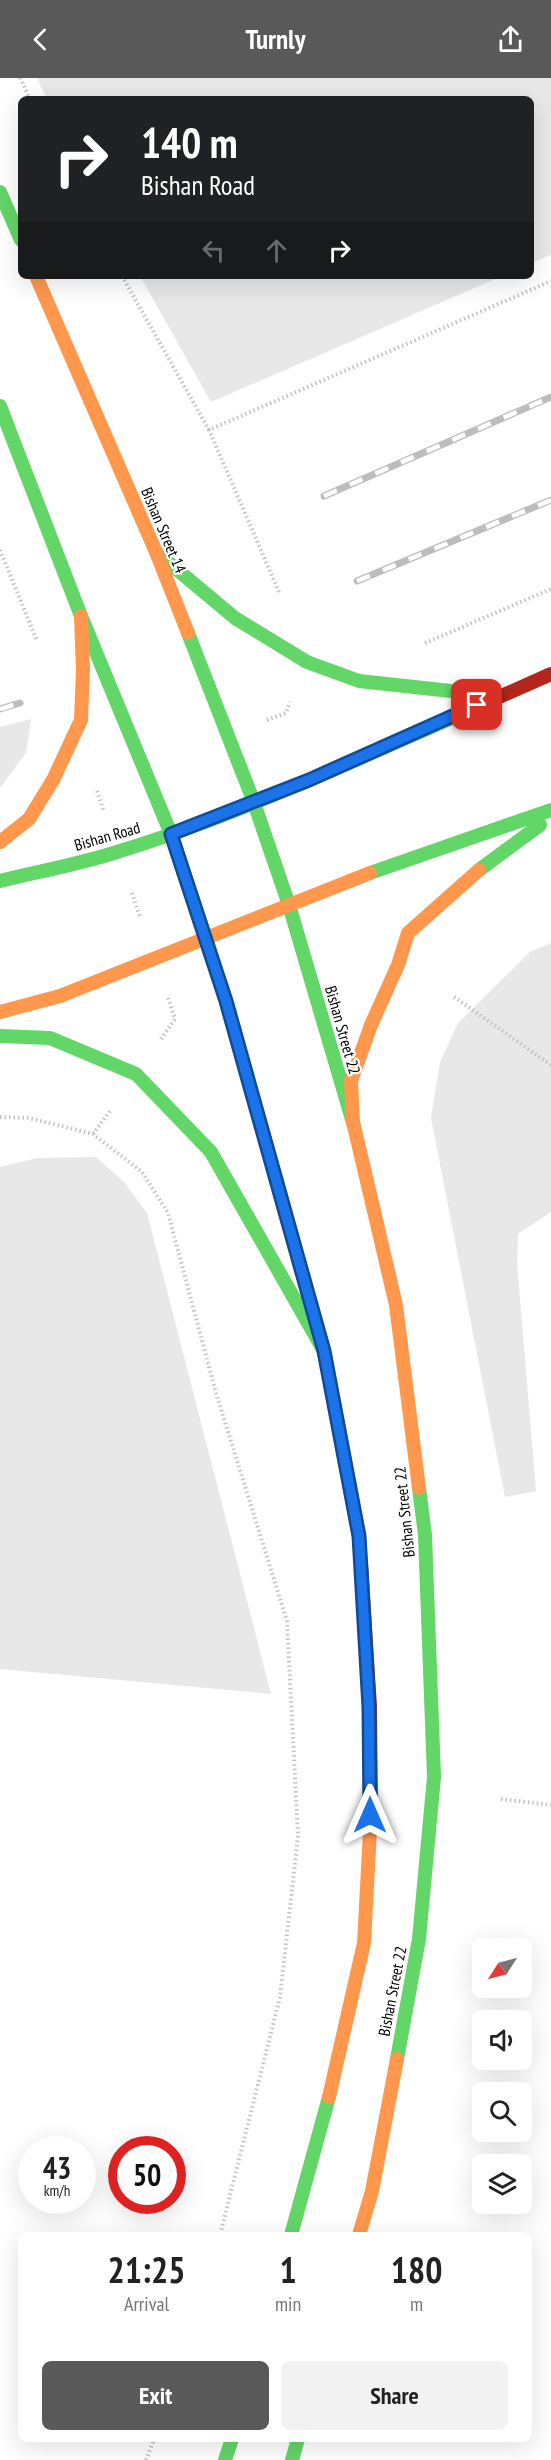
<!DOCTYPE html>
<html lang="en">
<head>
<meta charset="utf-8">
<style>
	body { margin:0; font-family:"PT Sans Narrow",sans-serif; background:#f2f2f2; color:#222; height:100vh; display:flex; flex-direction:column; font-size:22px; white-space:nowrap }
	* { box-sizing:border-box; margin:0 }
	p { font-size:20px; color:#767676 }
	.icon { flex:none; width:33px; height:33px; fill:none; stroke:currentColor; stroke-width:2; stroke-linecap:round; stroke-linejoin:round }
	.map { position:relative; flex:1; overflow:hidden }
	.drawer { position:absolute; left:18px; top:2154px; width:514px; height:210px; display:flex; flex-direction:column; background:#fff; border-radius:9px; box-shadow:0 6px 24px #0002 }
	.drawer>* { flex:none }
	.banner { position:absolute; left:18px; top:18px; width:516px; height:183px; border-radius:9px; box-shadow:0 6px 24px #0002; background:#202124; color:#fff; overflow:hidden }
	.needle { width:39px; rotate:234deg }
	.controls { position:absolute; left:472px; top:1860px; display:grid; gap:12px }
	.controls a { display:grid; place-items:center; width:60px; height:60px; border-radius:9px; background:#fff; box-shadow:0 6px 24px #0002; font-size:30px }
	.speed { position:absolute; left:18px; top:2058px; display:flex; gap:12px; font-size:30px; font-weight:700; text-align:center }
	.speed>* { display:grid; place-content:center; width:78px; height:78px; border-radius:50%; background:#fff; box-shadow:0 6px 24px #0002; line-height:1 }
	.speed small { font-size:15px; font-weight:400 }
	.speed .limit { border:9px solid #d22; background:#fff; color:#111 }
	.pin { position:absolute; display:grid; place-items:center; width:51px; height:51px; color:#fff; margin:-26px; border-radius:12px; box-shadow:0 3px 9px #0006 }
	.me { position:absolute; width:66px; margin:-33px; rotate:0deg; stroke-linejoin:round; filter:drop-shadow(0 0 4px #0008) }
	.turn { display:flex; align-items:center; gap:21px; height:126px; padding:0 24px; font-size:27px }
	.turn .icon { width:78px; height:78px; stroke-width:2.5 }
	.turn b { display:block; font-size:42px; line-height:51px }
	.lanes { display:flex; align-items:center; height:57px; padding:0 24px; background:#0003; justify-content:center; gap:30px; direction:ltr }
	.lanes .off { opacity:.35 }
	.eta { display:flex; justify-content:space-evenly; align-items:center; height:102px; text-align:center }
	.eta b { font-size:36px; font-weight:700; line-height:42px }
	.button { display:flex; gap:12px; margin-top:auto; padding:12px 24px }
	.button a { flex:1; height:69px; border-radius:9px; background:#595959; color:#fff; font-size:24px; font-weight:700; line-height:69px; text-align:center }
	.button a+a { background:#f2f2f2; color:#222 }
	header { display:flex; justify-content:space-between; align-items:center; height:78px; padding:0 24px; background:#595959; color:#fff; font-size:27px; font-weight:700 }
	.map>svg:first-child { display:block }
	.green { fill:#e8e8e8 }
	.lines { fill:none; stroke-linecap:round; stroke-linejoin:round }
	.path { stroke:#c2c2c2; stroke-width:4; stroke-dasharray:1.5 3; stroke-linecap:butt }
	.fast { stroke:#63d668; stroke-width:14 }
	.slow { stroke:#ff974d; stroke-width:14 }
	.jam { stroke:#b3261e; stroke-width:14 }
	.rail-casing { stroke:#bdbdbd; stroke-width:7 }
	.rail { stroke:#fff; stroke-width:4.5; stroke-dasharray:14; stroke-linecap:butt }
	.route-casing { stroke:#114b97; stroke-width:15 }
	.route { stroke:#1a73e8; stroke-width:10 }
	.labels { text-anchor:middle; stroke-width:4.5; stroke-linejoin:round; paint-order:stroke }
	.street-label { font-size:16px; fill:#000; stroke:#fff }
</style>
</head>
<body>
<header><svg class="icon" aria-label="back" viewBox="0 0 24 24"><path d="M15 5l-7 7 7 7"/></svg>Turnly<svg class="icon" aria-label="share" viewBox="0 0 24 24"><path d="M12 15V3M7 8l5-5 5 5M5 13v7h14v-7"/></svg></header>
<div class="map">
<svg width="551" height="2382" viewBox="0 0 551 2382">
	<rect width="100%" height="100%" fill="#fff"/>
	<path class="green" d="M37 0H551V177L531 185V21H47Z
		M140 198H502L211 324Z
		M31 641 26 675 0 710V649Z
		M551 865V1134L518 1156 517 1185 536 1413 505 1419 431 1040 440 984 458 945 530 874Z
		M96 1079 125 1105 147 1135 271 1616 0 1591V1089L37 1080Z"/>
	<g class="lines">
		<path class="path" d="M20 0 30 21
			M122 198 209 352
			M0 472 37 563
			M279 514 209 352 551 203
			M425 565 551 511
			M267 642 286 635 290 624
			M97 713 104 734
			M132 815 140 839
			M454 919 551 987
			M161 961 175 941 168 920
			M0 1039 29 1040 93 1056 142 1094 168 1135 216 1315 287 1543 298 1758 280 1919 220 2157
			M93 1056 110 1033
			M501 1721 551 1727
			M146 2382 154 2361"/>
		<path class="fast" d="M0 114 21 162
			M0 328 81 538 171 756 226 923 275 1098
			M156 474 235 540 307 584 359 603 497 618
			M188 555 253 722 289 827 354 1048
			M479 792 540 747
			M370 795 551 732
			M0 803C40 793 81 786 120 773 234 738 344 687 454 639
			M0 958 50 960 136 996 211 1074 324 1273
			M397 1981 419 1861 434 1699 425 1457 419 1410
			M291 2157 329 2019
			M225 2382 232 2361
			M292 2382 298 2361"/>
		<path class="slow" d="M36 198 156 474 188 555
			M0 764 29 741 53 702 81 642 83 592 81 538
			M0 934 60 918 370 795
			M353 1045 351 1003 371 947 398 887 408 855 479 792
			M354 1048 396 1227 419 1410
			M275 1098 324 1273 359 1458 361 1485
			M329 2019 364 1865 371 1734
			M359 2157 372 2113 397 1981"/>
		<path class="jam" d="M454 639 551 596
			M361 1485 370 1629 371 1734"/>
		<g class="rail-casing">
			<path id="rail" d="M324 418 551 319
				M357 503 551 422
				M0 631 20 625"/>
		</g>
		<use href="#rail" class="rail"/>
	</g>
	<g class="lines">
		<g class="route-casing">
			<path id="route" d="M370 1737 369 1629 359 1458 324 1273 226 923 171 756 309 702 477 627"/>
		</g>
		<use href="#route" class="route"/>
	</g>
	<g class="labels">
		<g class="street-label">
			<text transform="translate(164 452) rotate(67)" y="6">Bishan Street 14</text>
			<text transform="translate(107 758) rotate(-16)" y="6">Bishan Road</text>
			<text transform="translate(343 952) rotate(74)" y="6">Bishan Street 22</text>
			<text transform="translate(404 1434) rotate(-96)" y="6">Bishan Street 22</text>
			<text transform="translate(392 1913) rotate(-79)" y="6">Bishan Street 22</text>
		</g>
	</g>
</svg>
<div class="controls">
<a><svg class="needle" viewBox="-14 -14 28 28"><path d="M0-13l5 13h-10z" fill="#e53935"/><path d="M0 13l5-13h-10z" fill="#767676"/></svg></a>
<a><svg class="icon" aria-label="sound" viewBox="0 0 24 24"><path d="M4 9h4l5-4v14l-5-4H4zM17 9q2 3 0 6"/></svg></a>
<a><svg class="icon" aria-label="search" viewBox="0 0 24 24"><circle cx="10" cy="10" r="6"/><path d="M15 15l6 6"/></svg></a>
<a><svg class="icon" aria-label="layers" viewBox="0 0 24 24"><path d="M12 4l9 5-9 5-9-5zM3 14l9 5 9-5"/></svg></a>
</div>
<div class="speed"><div>43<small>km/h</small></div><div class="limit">50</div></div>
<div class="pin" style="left:477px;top:627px;background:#d93025"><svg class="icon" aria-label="arrive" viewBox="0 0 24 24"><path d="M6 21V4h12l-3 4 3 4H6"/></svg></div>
<svg class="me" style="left:370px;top:1737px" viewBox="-20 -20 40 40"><path d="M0-17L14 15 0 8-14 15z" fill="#1a73e8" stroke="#fff" stroke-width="4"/></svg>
<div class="banner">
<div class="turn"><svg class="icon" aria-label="right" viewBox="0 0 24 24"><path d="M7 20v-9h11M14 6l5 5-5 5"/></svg><div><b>140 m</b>Bishan Road</div></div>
<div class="lanes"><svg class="icon off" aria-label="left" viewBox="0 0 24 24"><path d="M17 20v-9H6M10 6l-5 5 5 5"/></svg><svg class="icon off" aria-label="ahead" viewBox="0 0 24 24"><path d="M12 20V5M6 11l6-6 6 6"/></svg><svg class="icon" aria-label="right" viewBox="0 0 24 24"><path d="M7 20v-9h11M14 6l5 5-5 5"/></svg></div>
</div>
<section class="drawer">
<div class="eta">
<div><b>21:25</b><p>Arrival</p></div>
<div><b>1</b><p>min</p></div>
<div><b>180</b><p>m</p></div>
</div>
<div class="button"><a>Exit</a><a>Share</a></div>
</section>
</div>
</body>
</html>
